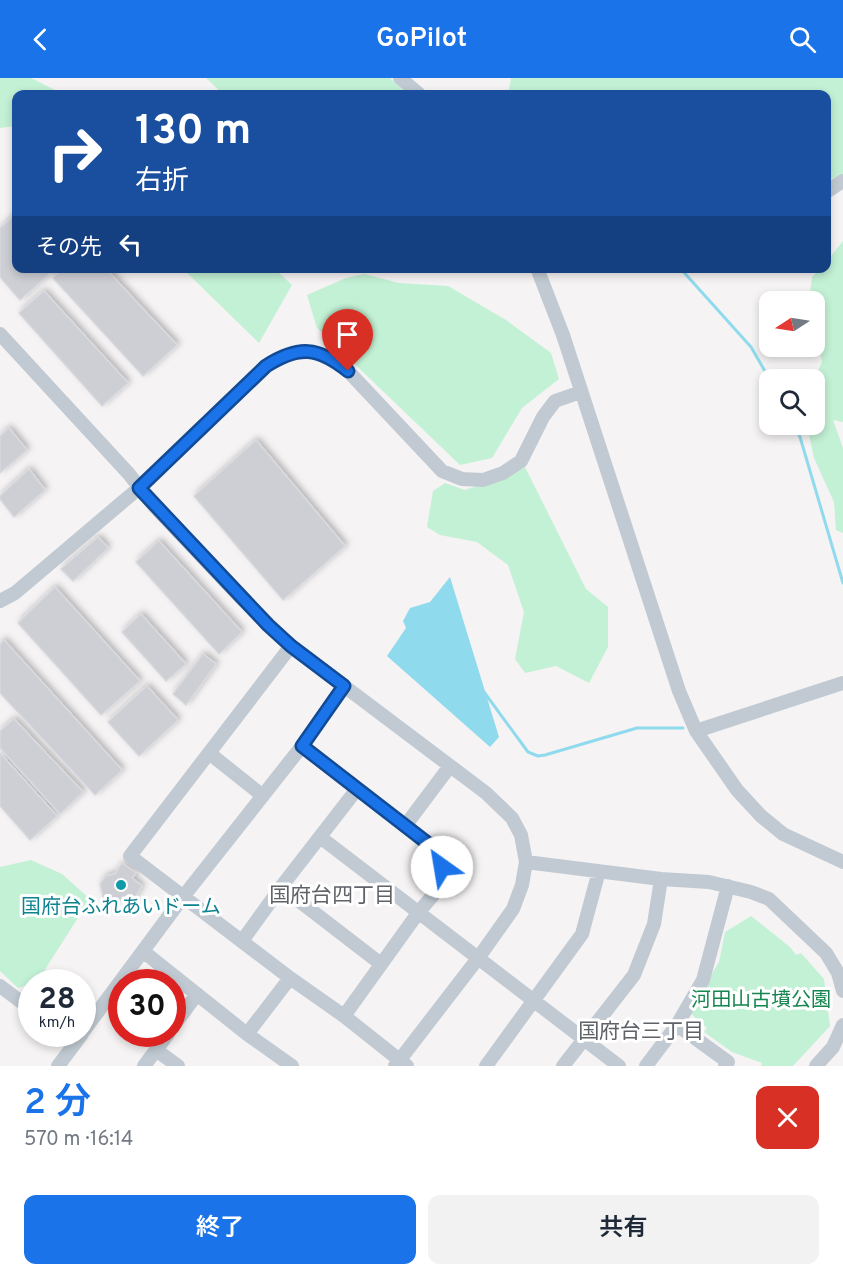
<!DOCTYPE html>
<html lang="ja">
<head>
<meta charset="utf-8">
<style>
	body { margin:0; font-family:Overpass,"Noto Sans JP",sans-serif; background:#f2f2f3; color:#1f2937; height:100vh; display:flex; flex-direction:column; font-size:22px; white-space:nowrap }
	* { box-sizing:border-box; margin:0 }
	p { font-size:20px; color:#747a83 }
	.icon { flex:none; width:33px; height:33px; fill:none; stroke:currentColor; stroke-width:2; stroke-linecap:round; stroke-linejoin:round }
	.map { position:relative; height:988px; overflow:hidden }
	.sheet { display:flex; flex-direction:column; background:#fff; flex:1 }
	.sheet>* { flex:none }
	.hud { position:absolute; left:12px; top:12px; width:819px; height:183px; border-radius:12px; box-shadow:0 3px 9px #0003; background:#1a4fa0; color:#fff; overflow:hidden }
	.needle { width:39px; rotate:258deg }
	.tools { position:absolute; left:759px; top:213px; display:grid; gap:12px }
	.tools a { display:grid; place-items:center; width:66px; height:66px; border-radius:12px; background:#fff; box-shadow:0 3px 9px #0003; font-size:30px }
	.speed { position:absolute; left:18px; top:891px; display:flex; gap:12px; font-size:30px; font-weight:700; text-align:center }
	.speed>* { display:grid; place-content:center; width:78px; height:78px; border-radius:50%; background:#fff; box-shadow:0 3px 9px #0003; line-height:1 }
	.speed small { font-size:15px; font-weight:400 }
	.speed .limit { border:9px solid #d22; background:#fff; color:#111 }
	.pin { position:absolute; display:grid; place-items:center; width:51px; height:51px; color:#fff; margin:-62px -26px; border-radius:50% 50% 50% 0; rotate:-45deg; box-shadow:0 0 6px #0007 }
	.pin .icon { rotate:45deg }
	.me { position:absolute; width:66px; margin:-33px; rotate:328deg; stroke-linejoin:round; filter:drop-shadow(0 0 4px #0008) }
	.turn { display:flex; align-items:center; gap:21px; height:126px; padding:0 24px; font-size:27px }
	.turn .icon { width:78px; height:78px; stroke-width:2.5 }
	.turn b { display:block; font-size:42px; line-height:51px }
	.then { display:flex; align-items:center; height:57px; padding:0 24px; background:#0003; gap:12px; font-size:22px }
	.round { display:grid; place-items:center; flex:none; width:63px; height:63px; border-radius:12px; background:#f2f2f3 }
	.overview { display:flex; align-items:center; justify-content:space-between; height:102px; padding:0 24px }
	h1 { font-size:36px; font-weight:600; line-height:45px; color:#1a73e8 }
	.button { display:flex; gap:12px; margin-top:auto; padding:12px 24px }
	.button a { flex:1; height:69px; border-radius:12px; background:#1a73e8; color:#fff; font-size:24px; font-weight:600; line-height:69px; text-align:center }
	.button a+a { background:#f2f2f3; color:#1f2937 }
	header { display:flex; justify-content:space-between; align-items:center; height:78px; padding:0 24px; background:#1a73e8; color:#fff; font-size:27px; font-weight:600 }
	.map>svg:first-child { display:block }
	.green { fill:#c3f1d5 }
	.water { fill:#90daee }
	.lines { fill:none; stroke-linecap:round; stroke-linejoin:round }
	.stream { stroke:#90daee; stroke-width:3 }
	.building { fill:#cdcfd5; stroke:#d7d9de; stroke-width:1.5; filter:url(#shadow) }
	.minor { stroke:#c1cad2; stroke-width:14 }
	.route-casing { stroke:#114b97; stroke-width:15 }
	.route { stroke:#1a73e8; stroke-width:10 }
	.culture-dot { fill:#0f9aa8; stroke:#fff; stroke-width:2 }
	.labels { text-anchor:middle; stroke-width:6; stroke-linejoin:round; paint-order:stroke }
	.culture-label { font-size:20px; fill:#0d838f; stroke:#fff }
	.park-label { font-size:20px; fill:#17864f; stroke:#fff }
	.neighbourhood-label { font-size:21px; fill:#5f6368; stroke:#fff }
</style>
</head>
<body>
<header><svg class="icon" aria-label="back" viewBox="0 0 24 24"><path d="M15 5l-7 7 7 7"/></svg>GoPilot<svg class="icon" aria-label="search" viewBox="0 0 24 24"><circle cx="10" cy="10" r="6"/><path d="M15 15l6 6"/></svg></header>
<div class="map">
<svg width="843" height="988" viewBox="0 0 843 988">
	<defs>
		<filter id="shadow"><feDropShadow dx="2.5" dy="-2.5" stdDeviation="3" flood-color="#0004"/></filter>
	</defs>
	<rect width="100%" height="100%" fill="#f5f3f3"/>
	<path class="green" d="M0 0H31L63 16H16V48L0 50Z
		M206 0H390L407 16H223Z
		M511 0H843V96L827 103 826 16H508Z
		M843 163V344L833 342 843 370V455L836 452 834 424 814 380 807 347 814 346 815 302 822 283 815 257 814 224 809 223 812 199 820 191 826 190 827 183Z
		M183 191H275L292 207 259 265Z
		M364 196 399 205 448 208 506 242 551 275 559 301 522 330 492 380 460 387 317 250 307 217 346 200Z
		M524 387 586 511 608 529V569L589 605 556 588 525 595 515 581 524 534 508 487 477 464 440 457 427 449 433 413 445 405 465 412 501 400Z
		M31 782 62 796 90 821 37 904 18 910 0 893V789Z
		M751 838 790 869 796 877 801 875 824 901 830 948 793 988H761L762 985 732 974 704 954 707 950 689 934 719 884 725 854Z"/>
	<path class="water" d="M450 499 499 659 490 669 387 578 406 550 403 543 410 530 430 524Z"/>
	<g class="lines">
		<path class="stream" d="M680 190 751 269 770 302
			M794 346 800 359 843 505
			M484 614 528 674 538 678 545 677 637 650H683"/>
	</g>
	<path class="building" d="M16 136V190H56L20 222 0 199V150Z
		M63 190H105L177 267 143 298 53 200Z
		M44 213 128 305 102 328 19 235Z
		M9 350 27 372 0 395V358Z
		M256 362 345 468 283 522 194 418Z
		M29 391 45 412 14 439 0 421V418Z
		M98 459 108 470 73 503 61 491Z
		M159 463 242 554 219 576 136 484Z
		M55 509 140 603 101 637 18 545Z
		M141 536 186 586 166 603 122 554Z
		M4 562 122 692 95 717 0 615V566Z
		M203 576 216 586 186 627 173 616Z
		M147 608 178 642 139 678 108 644Z
		M14 641 83 714 60 736 0 670V653Z
		M0 675 57 738 30 762 0 728Z
		M122 785 136 795 132 800 142 808 129 829 121 822 111 823 103 819 100 806 106 798 115 796Z"/>
	<g class="lines">
		<path class="minor" d="M400 0 419 16
			M826 114 843 103
			M537 190 563 257 679 613 696 653 737 712 761 738 783 756 843 784
			M0 256 129 396 154 428 240 519 291 568 486 715 512 740 521 757 526 784 522 807 513 831 479 879 395 988
			M0 523 15 515 139 410 266 288C299 267 318 269 348 293L442 393 462 401 483 402 503 395 521 383 543 339 555 323 581 314
			M291 568 130 778 290 900 344 938 407 988
			M696 653 843 605
			M302 668 439 774 445 803 418 835 344 938
			M209 675 263 718
			M405 748 450 688
			M320 759 619 988
			M526 784 661 801 709 804 751 814 769 821 826 875 838 895 843 913
			M281 809 381 886
			M242 863 281 809 357 711
			M144 874 247 956 292 988
			M0 908 32 932
			M677 947 728 984 725 988
			M172 950 197 916
			M82 955 183 819 302 668 344 608
			M63 956 75 965
			M247 956 290 900
			M156 972 178 988
			M58 988 82 956
			M144 988 168 956
			M486 988 582 856 599 793
			M563 988 634 897 654 846 661 801
			M646 988 677 947 703 902 728 808
			M816 988 833 969 843 947"/>
	</g>
	<g class="lines">
		<g class="route-casing">
			<path id="route" d="M348 293C318 269 299 267 266 288L139 410 268 547 291 568 344 608 302 668 439 774 442 789"/>
		</g>
		<use href="#route" class="route"/>
	</g>
	<circle class="culture-dot" cx="121" cy="807" r="6"/>
	<g class="labels">
		<g class="culture-label">
			<text x="121" y="835">国府台ふれあいドーム</text>
		</g>
		<g class="park-label">
			<text x="761" y="928">河田山古墳公園</text>
		</g>
		<g class="neighbourhood-label">
			<text x="332" y="824">国府台四丁目</text>
			<text x="641" y="960">国府台三丁目</text>
		</g>
	</g>
</svg>
<div class="tools">
<a><svg class="needle" viewBox="-14 -14 28 28"><path d="M0-13l5 13h-10z" fill="#e53935"/><path d="M0 13l5-13h-10z" fill="#747a83"/></svg></a>
<a><svg class="icon" aria-label="search" viewBox="0 0 24 24"><circle cx="10" cy="10" r="6"/><path d="M15 15l6 6"/></svg></a>
</div>
<div class="speed"><div>28<small>km/h</small></div><div class="limit">30</div></div>
<div class="pin" style="left:348px;top:293px;background:#d93025"><svg class="icon" aria-label="arrive" viewBox="0 0 24 24"><path d="M6 21V4h12l-3 4 3 4H6"/></svg></div>
<svg class="me" style="left:442px;top:789px" viewBox="-20 -20 40 40"><circle r="19" fill="#fff"/><path d="M0-13L10 11 0 6-10 11z" fill="#1a73e8"/></svg>
<div class="hud">
<div class="turn"><svg class="icon" aria-label="right" viewBox="0 0 24 24"><path d="M7 20v-9h11M14 6l5 5-5 5"/></svg><div><b>130 m</b>右折</div></div>
<div class="then">その先<svg class="icon" aria-label="left" viewBox="0 0 24 24"><path d="M17 20v-9H6M10 6l-5 5 5 5"/></svg></div>
</div>
</div>
<section class="sheet">
<div class="overview"><div><h1>2 分</h1><p>570 m · 16:14</p></div><a class="round" style="background:#d93025;color:#fff"><svg class="icon" aria-label="close" viewBox="0 0 24 24"><path d="M6 6l12 12M18 6L6 18"/></svg></a></div>
<div class="button"><a>終了</a><a>共有</a></div>
</section>
</body>
</html>
